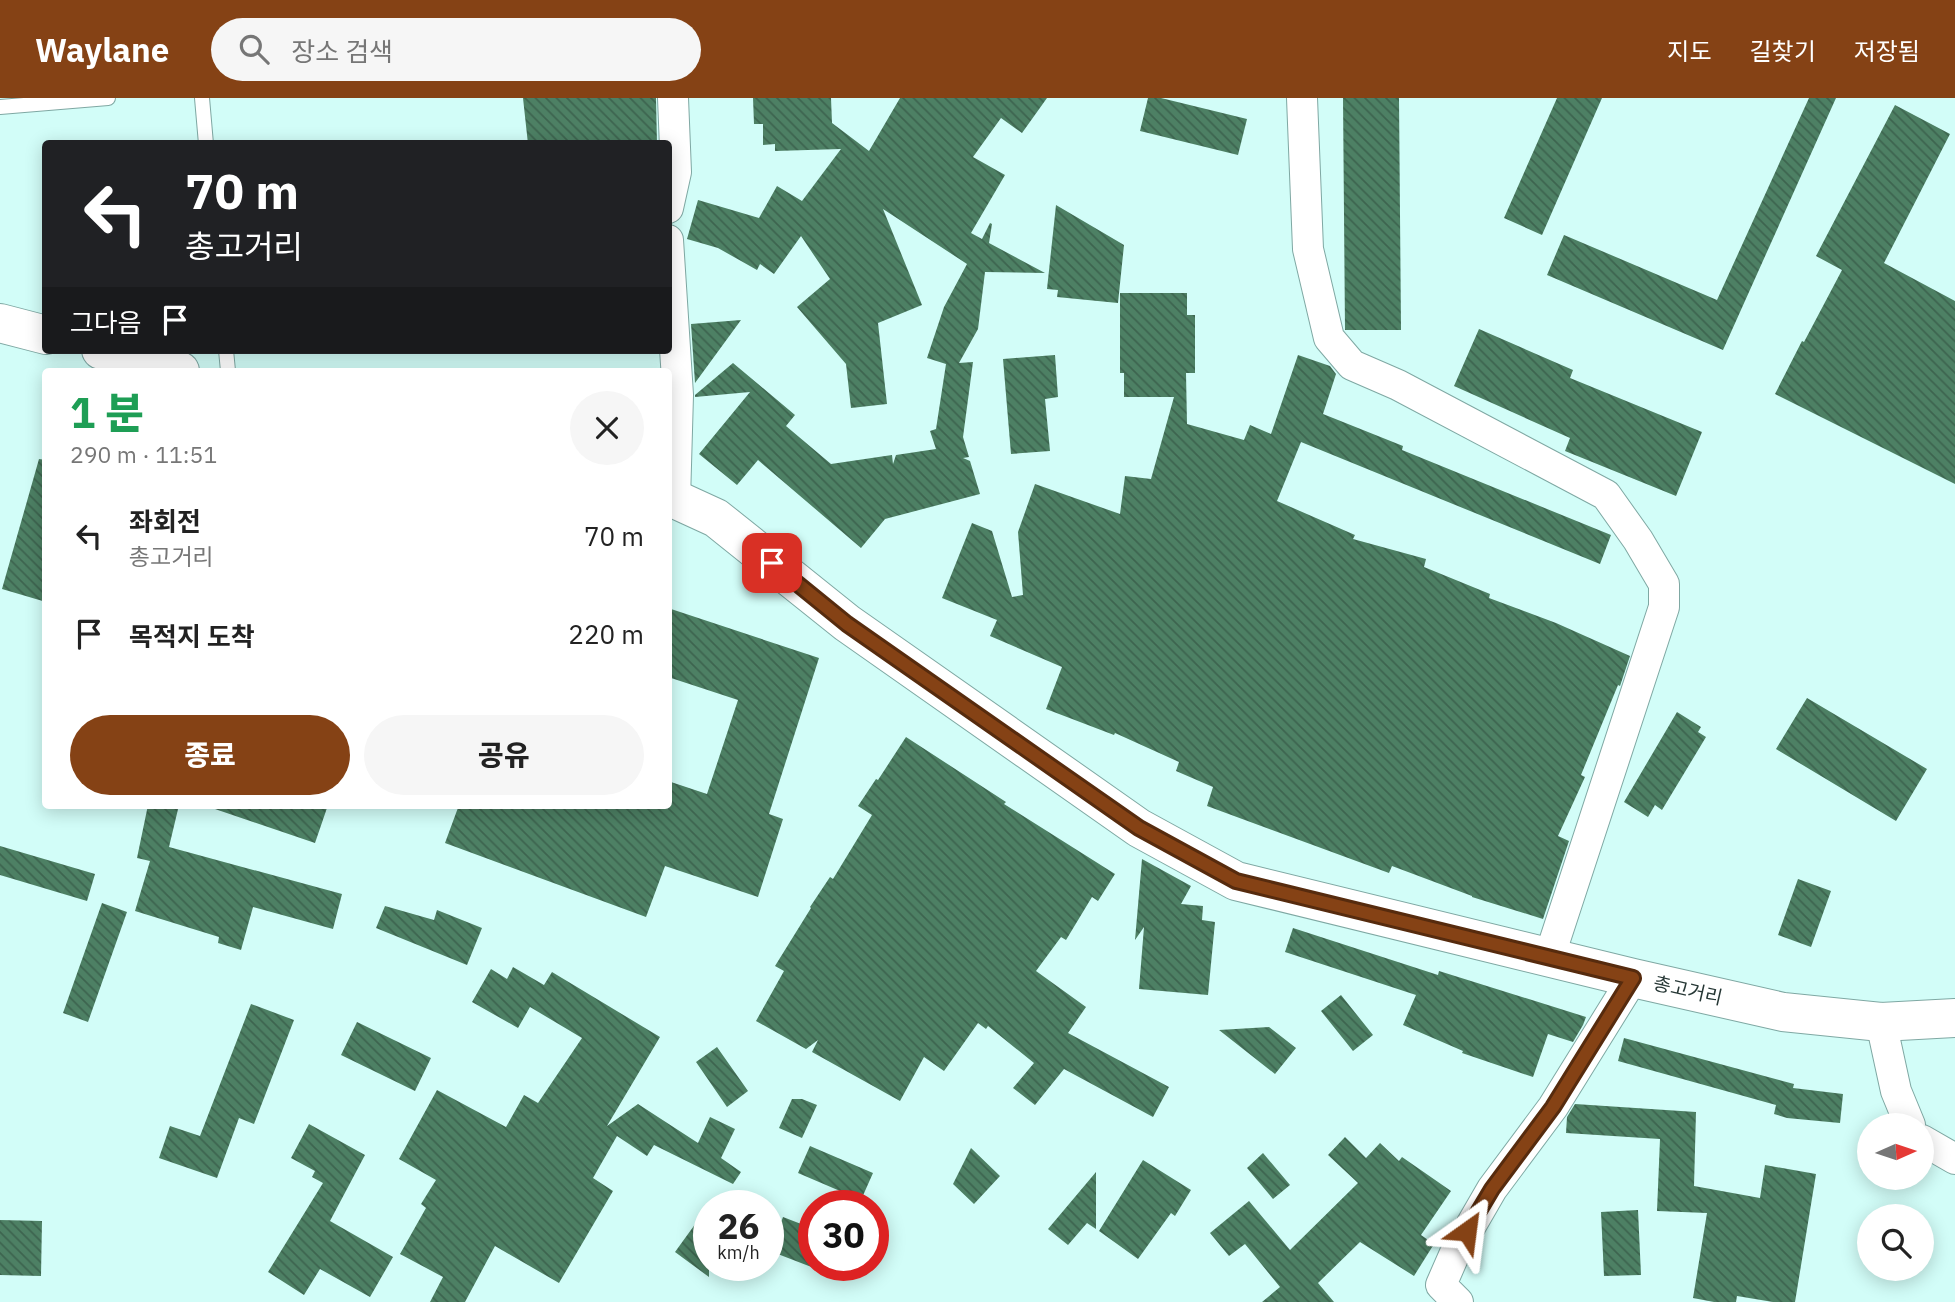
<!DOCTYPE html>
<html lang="ko">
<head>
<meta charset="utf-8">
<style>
	body { margin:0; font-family:"IBM Plex Sans","Noto Sans KR",sans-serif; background:#f6f6f6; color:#222; height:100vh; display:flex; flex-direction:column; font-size:26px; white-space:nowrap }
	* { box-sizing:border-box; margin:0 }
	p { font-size:23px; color:#767676 }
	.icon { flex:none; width:38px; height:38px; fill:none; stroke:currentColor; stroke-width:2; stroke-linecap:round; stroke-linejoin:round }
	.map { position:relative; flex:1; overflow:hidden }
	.sheet { position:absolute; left:42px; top:270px; width:630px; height:441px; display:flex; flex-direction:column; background:#fff; border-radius:7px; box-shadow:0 4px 18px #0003 }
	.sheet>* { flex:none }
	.top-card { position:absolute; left:42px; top:42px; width:630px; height:214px; border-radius:7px; box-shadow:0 4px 18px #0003; background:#202124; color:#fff; overflow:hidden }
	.needle { width:46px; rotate:87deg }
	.fabs { position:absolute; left:1857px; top:1015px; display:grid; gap:14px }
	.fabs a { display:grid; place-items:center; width:77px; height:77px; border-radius:50%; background:#fff; box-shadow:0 4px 18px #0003; font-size:35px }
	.speed { position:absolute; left:693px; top:1092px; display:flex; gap:14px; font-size:35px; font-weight:700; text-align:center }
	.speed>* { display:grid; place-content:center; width:91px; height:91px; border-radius:50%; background:#fff; box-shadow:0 4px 18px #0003; line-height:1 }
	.speed small { font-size:18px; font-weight:400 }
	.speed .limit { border:10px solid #d22; background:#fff; color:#111 }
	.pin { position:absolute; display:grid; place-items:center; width:60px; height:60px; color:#fff; margin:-30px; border-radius:14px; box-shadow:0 4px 10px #0006 }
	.me { position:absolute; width:77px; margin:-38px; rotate:31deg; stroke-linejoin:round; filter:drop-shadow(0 0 5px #0008) }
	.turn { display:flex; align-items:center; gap:24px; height:147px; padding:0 28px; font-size:32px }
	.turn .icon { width:91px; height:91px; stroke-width:2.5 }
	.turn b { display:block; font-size:49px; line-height:60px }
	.then { display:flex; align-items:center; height:66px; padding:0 28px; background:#0003; gap:14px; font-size:26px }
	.round { display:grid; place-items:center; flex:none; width:74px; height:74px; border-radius:37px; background:#f6f6f6 }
	.summary { display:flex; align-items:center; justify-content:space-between; height:119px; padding:0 28px }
	h1 { font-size:42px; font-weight:800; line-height:52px; color:#1e9e55 }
	.primary-button { display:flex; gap:14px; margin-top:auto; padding:14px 28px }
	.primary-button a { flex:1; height:80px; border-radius:42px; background:#854215; color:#fff; font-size:28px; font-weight:800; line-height:80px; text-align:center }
	.primary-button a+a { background:#f6f6f6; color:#222 }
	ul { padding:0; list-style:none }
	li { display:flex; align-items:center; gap:21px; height:98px; padding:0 28px }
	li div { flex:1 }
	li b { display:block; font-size:26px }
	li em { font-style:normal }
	header { display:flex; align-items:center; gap:42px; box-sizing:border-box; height:98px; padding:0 35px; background:#854215; color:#fff }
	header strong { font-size:33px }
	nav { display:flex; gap:38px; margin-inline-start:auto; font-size:24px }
	.search { width:490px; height:63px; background:#f6f6f6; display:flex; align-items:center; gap:18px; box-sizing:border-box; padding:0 24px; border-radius:38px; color:#767676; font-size:26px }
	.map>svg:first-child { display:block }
	.building { fill:url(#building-back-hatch) }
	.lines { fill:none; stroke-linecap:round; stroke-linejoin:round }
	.lane-casing { stroke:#7fa8a3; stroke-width:16 }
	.street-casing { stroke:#7fa8a3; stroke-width:32 }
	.secondary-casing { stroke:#7fa8a3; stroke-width:40 }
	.lane { stroke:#fff; stroke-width:14 }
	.street { stroke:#fff; stroke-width:30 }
	.secondary { stroke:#fff; stroke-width:38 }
	.route-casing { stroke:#562b0e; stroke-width:18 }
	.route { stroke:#854215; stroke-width:12 }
	.labels { text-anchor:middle; stroke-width:7; stroke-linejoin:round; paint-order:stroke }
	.street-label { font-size:19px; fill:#273836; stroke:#fff }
</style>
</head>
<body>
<header>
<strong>Waylane</strong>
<div class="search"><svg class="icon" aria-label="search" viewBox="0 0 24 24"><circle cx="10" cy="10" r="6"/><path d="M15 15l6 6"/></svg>장소 검색</div>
<nav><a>지도</a><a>길찾기</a><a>저장됨</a></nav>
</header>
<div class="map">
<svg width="1955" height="1204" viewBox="0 0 1955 1204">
	<defs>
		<pattern id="building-back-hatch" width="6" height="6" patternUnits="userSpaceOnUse" patternTransform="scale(1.75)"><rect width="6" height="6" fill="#4d8064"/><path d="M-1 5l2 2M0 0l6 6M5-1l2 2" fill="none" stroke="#3d644f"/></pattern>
	</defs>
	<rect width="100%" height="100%" fill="#d2fdf8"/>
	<path class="building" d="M523 0H656L657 46H528Z
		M753 0H831L832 25 869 53 900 0H1047L1022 35 1001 20 973 59 1005 77 971 135 982 141 990 125 992 126 989 145 1045 175 985 174 978 231 959 265 973 264 963 339 969 359 963 360 970 363 980 396 885 421 861 450 758 362 737 387 699 356 750 294 695 299V297L733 265 795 317 786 328 831 366 892 357 893 366 896 357 936 351 930 333 936 331 946 266 927 260 944 209 967 166 883 111 922 207 878 225 887 306 851 310 846 266 797 209 830 181 801 138 774 176 760 166 757 172 718 150 687 141 698 102 759 120 777 88 802 103 841 51 775 53V46L763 47V26H754Z
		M1148 0H1161L1247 21 1238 57 1140 33Z
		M1343 0H1399L1401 232H1345Z
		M1557 0H1602L1542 137 1504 120Z
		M1809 0H1836L1723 252 1547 177 1564 137 1717 202Z
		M1895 7 1950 36 1884 165 1955 203V386L1775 296 1802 243 1804 244 1842 172 1816 158Z
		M1056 107 1124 147 1118 205 1057 199 1058 192 1047 191Z
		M1120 195H1187V217H1195V275H1186L1187 326 1244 342 1250 327 1271 336 1298 257 1330 268 1336 276 1323 316 1403 348 1402 352 1611 437 1600 466 1301 344 1277 403 1355 437 1353 441 1426 461 1424 469 1490 496 1489 500 1556 525 1630 558 1620 588 1618 587 1581 677 1585 679 1558 738 1569 743 1543 821 1472 799V798L1392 768 1389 775 1207 708 1213 689 1176 673 1179 664 1115 635 1114 637 1046 611 1062 569 990 538 997 522 942 500 972 425 992 433 1012 499 1023 497 1018 434 1035 386 1120 416 1125 378 1151 381 1174 299H1124V275H1120Z
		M741 222 695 285 691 226Z
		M1479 231 1573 272 1570 280 1702 334 1676 398 1565 353 1570 340 1454 288Z
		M1055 257 1058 299 1045 301 1050 353 1011 356 1003 261Z
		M39 361 46 362V504L2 491Z
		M668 510 819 560 769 716 783 721 758 799 665 768 646 819 445 745 459 707H668V683L707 696 738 602 668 579Z
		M1807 600 1927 671 1896 723 1776 651Z
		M1677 614 1701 629 1698 634 1706 639 1662 712 1655 707 1648 719 1624 704Z
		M906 639 1006 704 1004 706 1115 776 1098 803 1092 799 1066 842 1061 839 1036 873 1086 909 1068 935 1169 989 1153 1019 1064 971 1035 1007 1013 990 1034 965 988 928 986 931 978 925 944 973 924 959 900 1003 812 954 818 942 806 951 756 923 784 873 775 868 811 810 810 809 830 779 833 781 872 717 858 708 876 681 878 682Z
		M148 707H179L169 749 342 796 333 831 253 809 241 852 218 845 219 839 135 813 150 763 137 760Z
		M216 707H328L315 745 215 711Z
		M0 748 95 776 87 803 0 777Z
		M1142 761 1191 788 1181 806 1203 808 1202 822 1215 824 1208 897 1139 891 1144 829 1135 842Z
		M1798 781 1831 793 1811 849 1778 837Z
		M102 805 127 814 88 924 63 915Z
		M385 808 434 822 437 812 482 830 467 867 376 830Z
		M1293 830 1438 877 1439 873 1586 919 1583 927 1573 944 1548 936 1533 979 1462 955 1463 953 1403 927 1416 897 1285 854Z
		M513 869 544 887 552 874 660 939 607 1028 638 1006 698 1045 710 1019 735 1031 721 1060 741 1074 733 1086 654 1047 647 1058 617 1038 593 1080 613 1093 559 1185 495 1148 465 1204H430L443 1179 400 1156 426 1110 421 1106 436 1082 399 1061 437 992 506 1029 524 997 538 1005 582 940 530 909 518 930 472 904 491 871 507 881Z
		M1341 897 1373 937 1353 953 1321 913Z
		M251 906 294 922 254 1026 239 1020 217 1080 159 1060 170 1028 200 1038Z
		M357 924 431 960 415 993 341 957Z
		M1269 929 1296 950 1275 976 1219 932Z
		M1624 940 1794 986 1793 990 1843 996 1840 1025 1787 1020 1774 1016 1776 1007 1618 963Z
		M717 949 748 993 727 1009 696 964Z
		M792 1001H802L817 1007 802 1040 779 1030Z
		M1575 1006 1696 1014 1694 1088 1760 1100 1765 1067 1816 1076 1795 1204H1773L1737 1198 1736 1204H1714L1693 1200 1707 1115 1657 1113 1660 1041 1566 1035 1567 1019Z
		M309 1026 365 1057 330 1123 393 1159 370 1199 320 1171 304 1197 268 1174 323 1085 312 1079 315 1073 291 1060Z
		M1345 1039 1366 1060 1380 1045 1399 1063 1402 1059 1451 1093 1421 1137 1434 1146 1414 1178 1360 1144 1318 1185 1334 1204H1262L1280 1189 1245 1146 1229 1158 1210 1135 1249 1103 1290 1152 1358 1085 1328 1057Z
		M810 1048 873 1075 861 1102 798 1075Z
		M971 1050 1000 1078 974 1106 953 1086Z
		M1263 1055 1290 1087 1273 1101 1247 1070Z
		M1143 1062 1191 1092 1175 1118 1171 1115 1138 1161 1099 1133Z
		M1096 1074V1131L1087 1125 1068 1147 1048 1131Z
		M709 1107V1179L675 1154Z
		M1638 1112 1641 1177 1604 1178 1601 1114Z
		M783 1119 814 1131V1170L770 1153Z
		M0 1122 42 1123 41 1178 0 1177Z"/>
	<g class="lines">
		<g class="lane-casing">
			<path id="lane" d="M202 0 206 46
				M0 9 108 0
				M226 252 228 273"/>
		</g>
		<g class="street-casing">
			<path id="street" d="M1302 0 1308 151 1329 240 1352 267 1398 287 1606 397 1638 442 1664 486V509L1549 860
				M668 110 676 74 673 0
				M668 142 678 297 675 402
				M1881 924 1896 993 1910 1027
				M1922 1042 1955 1061
				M1458 1204 1441 1187 1455 1155 1492 1091 1553 1009 1633 880"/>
		</g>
		<g class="secondary-casing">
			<path id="secondary" d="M0 225 46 237
				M101 252 180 273
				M668 398 716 420 847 525 1139 730 1236 783 1633 880 1783 914 1881 924 1955 920"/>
		</g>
		<use href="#lane" class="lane"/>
		<use href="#street" class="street"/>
		<use href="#secondary" class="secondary"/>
	</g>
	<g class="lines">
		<g class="route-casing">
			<path id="route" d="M772 465 847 526 1139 730 1236 783 1633 880 1553 1009 1492 1091 1467 1133"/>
		</g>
		<use href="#route" class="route"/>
	</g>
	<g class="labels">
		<g class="street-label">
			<text transform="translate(1688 892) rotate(13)" y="7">총고거리</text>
		</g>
	</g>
</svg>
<div class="fabs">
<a><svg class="needle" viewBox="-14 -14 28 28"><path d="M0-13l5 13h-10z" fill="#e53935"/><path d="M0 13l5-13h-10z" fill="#767676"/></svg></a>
<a><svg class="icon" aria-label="search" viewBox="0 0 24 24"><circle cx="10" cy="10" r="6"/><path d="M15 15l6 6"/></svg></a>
</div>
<div class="speed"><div>26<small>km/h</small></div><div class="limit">30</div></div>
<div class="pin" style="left:772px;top:465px;background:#d93025"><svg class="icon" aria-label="arrive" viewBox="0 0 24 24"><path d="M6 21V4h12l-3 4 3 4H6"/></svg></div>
<svg class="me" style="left:1467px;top:1133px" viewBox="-20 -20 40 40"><path d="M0-17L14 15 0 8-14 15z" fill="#854215" stroke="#fff" stroke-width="4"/></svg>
<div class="top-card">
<div class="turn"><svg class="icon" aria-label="left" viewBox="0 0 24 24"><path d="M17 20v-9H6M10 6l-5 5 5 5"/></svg><div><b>70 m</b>총고거리</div></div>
<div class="then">그다음<svg class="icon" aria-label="arrive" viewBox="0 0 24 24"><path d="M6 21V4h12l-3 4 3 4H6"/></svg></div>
</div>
<section class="sheet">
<div class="summary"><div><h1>1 분</h1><p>290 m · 11:51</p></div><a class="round"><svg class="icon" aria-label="close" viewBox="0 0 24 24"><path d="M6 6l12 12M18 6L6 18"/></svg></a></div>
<ul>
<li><svg class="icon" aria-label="left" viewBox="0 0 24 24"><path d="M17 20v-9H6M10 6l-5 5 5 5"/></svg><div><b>좌회전</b><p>총고거리</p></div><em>70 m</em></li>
<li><svg class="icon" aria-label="arrive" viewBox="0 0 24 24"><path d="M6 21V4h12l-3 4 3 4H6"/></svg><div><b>목적지 도착</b></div><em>220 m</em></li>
</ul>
<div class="primary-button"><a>종료</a><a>공유</a></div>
</section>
</div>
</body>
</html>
